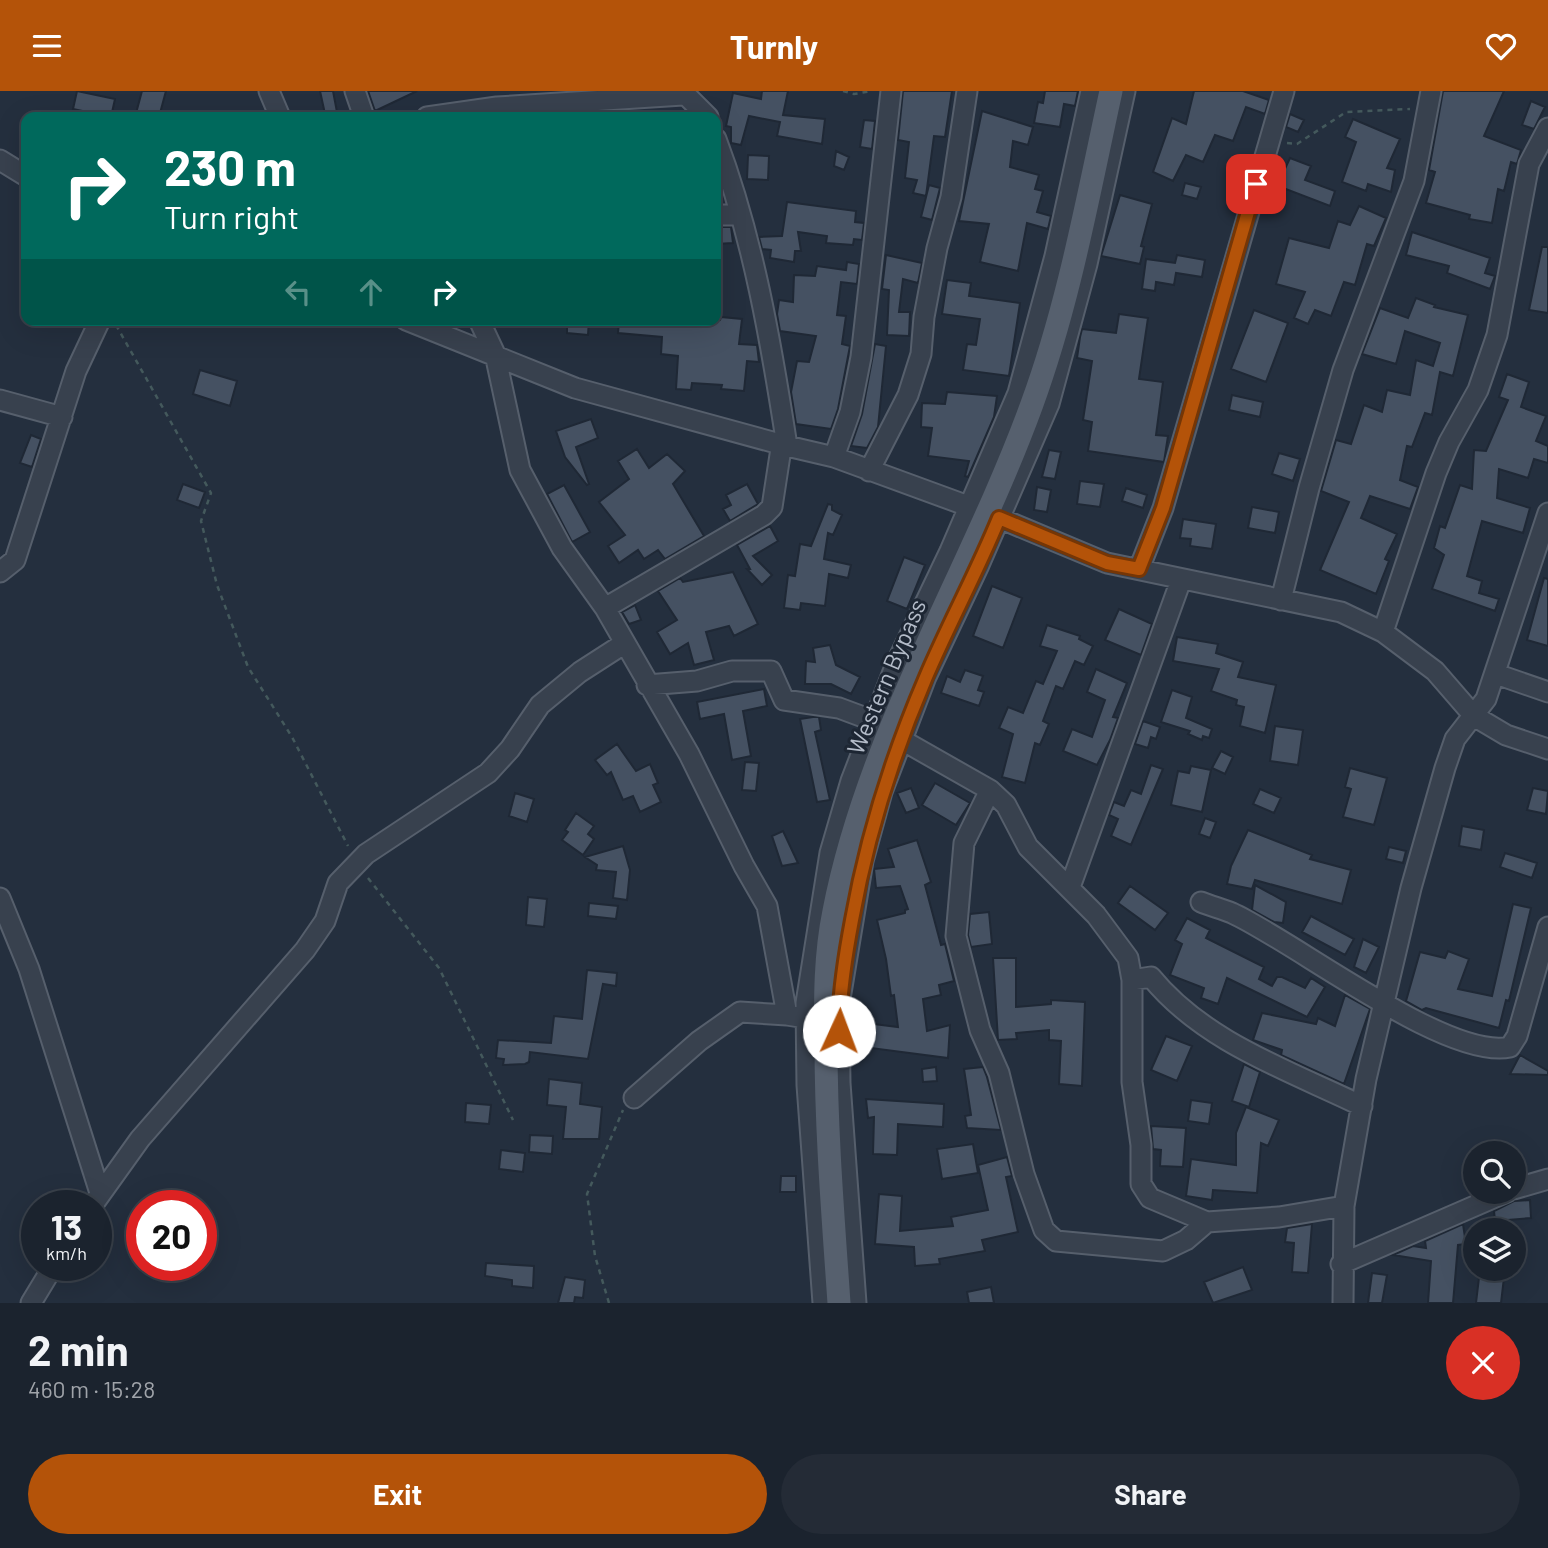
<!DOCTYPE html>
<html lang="en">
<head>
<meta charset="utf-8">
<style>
	body { margin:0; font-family:Barlow,sans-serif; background:#242b36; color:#f1f3f6; height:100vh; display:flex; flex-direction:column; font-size:26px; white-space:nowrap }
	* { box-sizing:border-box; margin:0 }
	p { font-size:23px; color:#a0a4aa }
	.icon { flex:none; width:38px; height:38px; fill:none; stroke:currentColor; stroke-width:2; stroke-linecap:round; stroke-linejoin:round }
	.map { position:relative; height:1212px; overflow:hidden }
	.drawer { display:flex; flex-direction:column; background:#1b232e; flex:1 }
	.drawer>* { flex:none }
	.hud { position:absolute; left:21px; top:21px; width:700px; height:214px; border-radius:14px; box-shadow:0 7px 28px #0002,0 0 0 2px #39404a; background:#00695c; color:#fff; overflow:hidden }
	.controls { position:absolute; left:1463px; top:1050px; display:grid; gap:14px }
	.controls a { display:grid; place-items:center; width:63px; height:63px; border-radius:50%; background:#1b232e; box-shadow:0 7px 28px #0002,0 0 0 2px #39404a; font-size:35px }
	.speed { position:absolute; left:21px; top:1099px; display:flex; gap:14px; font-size:35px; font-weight:700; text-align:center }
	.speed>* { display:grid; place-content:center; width:91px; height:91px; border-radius:50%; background:#1b232e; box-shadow:0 7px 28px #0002,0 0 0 2px #39404a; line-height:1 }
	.speed small { font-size:18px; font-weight:400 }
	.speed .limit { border:10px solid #d22; background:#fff; color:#111 }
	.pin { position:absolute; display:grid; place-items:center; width:60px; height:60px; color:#fff; margin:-30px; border-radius:14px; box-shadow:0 4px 10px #0006 }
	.me { position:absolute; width:77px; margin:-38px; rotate:2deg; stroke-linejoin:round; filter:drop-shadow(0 0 5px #0008) }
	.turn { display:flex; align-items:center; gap:24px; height:147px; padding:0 28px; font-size:32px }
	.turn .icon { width:91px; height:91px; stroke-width:2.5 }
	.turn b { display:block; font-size:49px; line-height:60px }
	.lanes { display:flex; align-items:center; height:66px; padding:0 28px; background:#0003; justify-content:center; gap:35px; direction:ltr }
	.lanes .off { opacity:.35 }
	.round { display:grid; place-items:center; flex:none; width:74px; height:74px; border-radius:37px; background:#242b36 }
	.overview { display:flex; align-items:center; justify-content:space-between; height:119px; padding:0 28px }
	h1 { font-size:42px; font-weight:700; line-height:52px }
	.action { display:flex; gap:14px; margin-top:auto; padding:14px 28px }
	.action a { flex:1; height:80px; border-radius:42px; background:#b45309; color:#fff; font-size:28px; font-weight:700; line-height:80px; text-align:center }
	.action a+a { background:#242b36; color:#f1f3f6 }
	header { display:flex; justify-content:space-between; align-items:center; height:91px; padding:0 28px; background:#b45309; color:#fff; font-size:32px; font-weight:700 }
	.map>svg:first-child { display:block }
	.building { fill:#455162; stroke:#1f2835; stroke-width:2 }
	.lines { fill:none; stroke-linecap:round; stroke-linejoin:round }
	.minor-casing { stroke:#565f6c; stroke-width:23 }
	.major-casing { stroke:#414a57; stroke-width:26 }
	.path { stroke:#44595c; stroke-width:2.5; stroke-dasharray:5 5; stroke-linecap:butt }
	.minor { stroke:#38414e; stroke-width:19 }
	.major { stroke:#56606e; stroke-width:23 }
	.route-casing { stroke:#753606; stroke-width:18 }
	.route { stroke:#b45309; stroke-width:12 }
	.labels { text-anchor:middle; stroke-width:6; stroke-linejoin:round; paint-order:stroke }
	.street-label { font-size:24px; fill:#b4bcc9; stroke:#1d2633 }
</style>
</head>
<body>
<header><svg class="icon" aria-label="menu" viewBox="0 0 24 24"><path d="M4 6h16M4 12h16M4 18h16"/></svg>Turnly<svg class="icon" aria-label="heart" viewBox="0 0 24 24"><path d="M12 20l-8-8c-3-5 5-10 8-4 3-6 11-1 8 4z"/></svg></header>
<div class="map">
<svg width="1548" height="1212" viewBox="0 0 1548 1212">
	<rect width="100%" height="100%" fill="#242f3e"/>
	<path class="building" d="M77 0 115 8 111 26 73 18Z
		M142 0H166L159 26H135Z
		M320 0H333L337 21 325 23Z
		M368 0H417L375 20Z
		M762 0H788L783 24 825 28 822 53 777 45 780 31 749 25 741 54 731 52V36L726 35 733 2 761 8Z
		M903 0H952L945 46 934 45 926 105 913 102 917 89 905 87 909 51 898 49Z
		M1045 0H1078L1075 15 1064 13 1060 36 1034 32 1038 11 1043 12Z
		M1194 0H1243L1269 9 1265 23 1246 16 1233 50 1215 44 1203 71 1186 64 1173 90 1153 81 1172 27 1186 33Z
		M1443 0H1504L1484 45 1521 59 1517 73 1511 71 1504 100 1498 98 1492 132 1469 128 1470 124 1426 112 1435 81 1429 79Z
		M1531 10 1545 16 1534 38 1522 34Z
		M982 20 1033 36 1028 54 1013 50 1010 76 1039 84 1035 98 1043 100 1037 121 1051 125 1048 138 1027 132 1018 180 980 171 989 133 959 130Z
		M1290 23 1304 29 1298 41 1286 36Z
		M1353 28 1400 48 1387 77 1395 79 1391 101 1368 93 1366 100 1342 91 1356 51 1345 46Z
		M864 29 875 30 872 58 860 56Z
		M836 60 849 66 844 79 834 75Z
		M748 64 769 65 768 89 747 88Z
		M1290 67 1311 75 1305 89 1335 100 1330 115 1270 92 1275 76 1284 80Z
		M1185 92 1201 96 1197 108 1182 104Z
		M929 94 940 97 932 129 921 126Z
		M1120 104 1152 113 1141 155 1144 156 1140 173 1101 165Z
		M787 111 856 120 855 131 864 132 862 149 854 148 853 154 826 152 827 145 798 141 801 160H795L794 171 770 167 771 159 762 158 759 146 782 145Z
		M1359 115 1386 127 1374 155 1367 153 1355 194 1344 191 1331 225 1315 219 1308 233 1294 227 1305 201 1276 193 1289 147 1329 157 1338 130 1350 134Z
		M716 136H731L733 152 716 153Z
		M1412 141 1490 167 1485 182 1495 185 1490 198 1447 182 1449 175 1406 164Z
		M1542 156H1548V222L1529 219Z
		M886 164 922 172 918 192 903 188 899 221H910L909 245 887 244 889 199 882 198Z
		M1177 164 1205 169 1202 186 1176 182 1174 194 1156 191 1155 200 1142 198 1146 168 1175 172Z
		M847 171 859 173 857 193 841 191 837 224 846 225 842 253 850 255 838 318 831 338 796 333 791 301 797 270 809 271 816 245 780 240 777 223 779 209 793 211 794 184 815 185 817 175 846 179Z
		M947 189 971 192 969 205 1020 212 1009 285 963 279 967 253 976 254 980 228 942 223Z
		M1416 207 1435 214 1434 216 1468 224 1453 285 1440 281 1432 324 1425 322 1412 356 1407 355 1400 389 1418 396 1410 418 1370 405 1361 427 1397 443 1385 468 1389 470 1376 503 1320 479 1349 411 1321 400 1336 349 1351 353 1364 314 1382 321 1387 299 1410 304 1416 269 1433 275 1440 252 1405 240 1396 273 1362 263 1380 217 1408 227Z
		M1254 219 1288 232 1266 291 1231 278Z
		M1119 223 1148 227 1139 288 1163 291 1156 344 1168 345 1164 371 1088 360 1092 331 1083 329 1092 270 1077 267 1080 246 1082 238 1116 242Z
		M721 226 742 228 739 253 757 254 759 271 747 270 744 300 721 298 722 294 692 292 691 299 676 298 678 265 661 263 662 246 618 242 619 229H720Z
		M567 229H589L588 244 567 242Z
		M875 253 886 255 878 336 867 357 851 355 862 323Z
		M200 279 237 290 230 315 193 303Z
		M1507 283 1529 291 1521 316 1546 325 1536 350 1548 355V372L1534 368 1528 387 1499 378 1497 407 1530 417 1523 442 1482 430 1467 485 1482 490 1479 502 1499 508 1495 520 1432 498 1444 464 1434 457 1440 435 1445 437 1460 394 1472 398 1474 359 1486 360 1508 309 1499 306Z
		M947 301 997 305 994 326 968 386 965 385 969 370 928 365 932 337 921 336 922 312 945 313Z
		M1232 304 1263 311 1260 326 1229 319Z
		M591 328 598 347 576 356 589 393 587 394 565 366 556 340Z
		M31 344 41 348 32 376 20 372Z
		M637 358 649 377 667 363 685 380 673 393 704 445 665 468 658 459 644 468 638 459 619 472 608 455 625 444 599 411 629 388 618 370Z
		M1049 359 1061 361 1055 388 1042 386Z
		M1279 362 1300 368 1293 390 1272 383Z
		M1080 390 1104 393 1100 416 1077 413Z
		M183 393 205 401 199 417 177 409Z
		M747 393 758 413 730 430 723 418 731 414 726 404Z
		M564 394 590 441 572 451 547 403Z
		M1037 396 1051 399 1047 421 1034 419Z
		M1126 397 1147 404 1143 417 1122 410Z
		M828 413 832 414V419L842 424 833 444 828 442 824 468 851 474 848 487 829 483 825 515 801 512 800 519 784 517 788 484 795 485 800 453 811 455Z
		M1252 416 1279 421 1275 442 1248 437Z
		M1183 428 1216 433 1212 458 1190 455 1191 448 1180 447Z
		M770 435 778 450 753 465 772 484 762 494 747 478H750L737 454Z
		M904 466 925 474 907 518 887 510Z
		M733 481 758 533 734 545 729 535 706 541 714 569 694 574 688 552 670 563 657 541 677 529 658 500 680 487 683 491Z
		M1544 487 1548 488V555L1527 549Z
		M992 495 1022 507 1003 557 973 545Z
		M635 514 641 529 629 533 622 521Z
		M1119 518 1152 533 1141 564 1105 549Z
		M1047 534 1080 545 1079 548 1093 555 1084 574 1075 570 1063 598 1056 595 1043 630 1049 633 1040 654 1035 652 1025 692 1002 686 1013 643 999 637 1008 616 1023 622 1036 590 1043 593 1057 560 1040 555Z
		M1177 546 1218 553 1216 562 1243 571 1238 586 1276 594 1265 642 1240 635 1244 616 1236 614 1237 609 1211 600 1219 578 1173 570Z
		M830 554 836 574 860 586 851 603 831 593H805L806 570 815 571 813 557Z
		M1096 578 1127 592 1113 626 1118 627 1110 649 1097 674 1063 660 1072 638 1092 646 1105 609 1087 601Z
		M965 579 983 585 978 599 984 601 979 615 941 602 947 585 960 591Z
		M764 598 767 615 743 620 751 665 732 669 724 623 700 628 697 611Z
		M1172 599 1192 606 1186 627 1212 638 1209 647 1203 645 1202 649 1188 643 1190 640 1161 631Z
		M813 626H819L821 639 815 641 830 709 817 711 800 628Z
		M1143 630 1160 636 1156 648 1151 646 1148 657 1135 653Z
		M1275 635 1303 639 1298 674 1270 670Z
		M617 653 636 680 650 673 658 692 653 694 661 711 640 721 633 705 623 709 611 681 607 684 595 669Z
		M1221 660 1233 666 1225 683 1212 677Z
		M745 671 759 672 756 700 742 699Z
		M1151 674 1163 678 1131 754 1111 745 1118 728 1109 724 1114 711 1124 715 1131 699 1141 703Z
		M1191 675 1211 679 1202 721 1171 714 1178 680 1189 682Z
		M1350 677 1387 687 1374 734 1343 726 1351 698 1345 696Z
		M935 692 970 712 956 734 922 714Z
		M911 697 919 717 906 722 897 702Z
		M1533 697 1548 700 1546 723 1527 719Z
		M1260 698 1281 707 1274 722 1253 713Z
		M515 702 534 708 527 731 509 725Z
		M576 722 594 735 588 743 594 748 583 764 562 749 568 741 565 739Z
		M1205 727 1216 731 1210 747 1199 743Z
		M1462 735 1484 739 1481 759 1459 755Z
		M1248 739 1312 764 1310 768 1351 779 1342 813 1255 789 1252 798 1227 793 1231 775Z
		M783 740 798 772 782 775 772 745Z
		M917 749 931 791 925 794 941 854 945 853 954 890 939 894 941 904 923 908 927 940 950 934 948 967 863 956 866 932 898 936 894 904 891 905 886 868 877 829 905 822V819L908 818 900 795 876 797 874 778 894 776 888 758Z
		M623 755 630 779 627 809 613 807 616 781 596 779 597 774 585 766Z
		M1389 756 1406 760 1403 772 1386 768Z
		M1505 762 1537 772 1532 787 1500 776Z
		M1255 794 1286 811 1283 832 1274 831 1252 819Z
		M1130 795 1168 822 1155 839 1118 812Z
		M528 806 547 808 544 836 526 834Z
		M589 812 618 815 616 828 588 825Z
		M1513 813 1531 817 1509 910 1506 909 1499 937 1426 917 1422 919 1406 910 1420 861 1445 867 1448 860 1469 868 1458 898 1492 905Z
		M989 821 992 853 971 856 968 844 970 823Z
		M1311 825 1354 848 1345 864 1302 841Z
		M1187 827 1210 839 1206 847 1264 876 1259 888 1272 895 1277 886H1282L1305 897 1311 887 1325 896 1307 926 1227 887 1218 913 1201 907 1204 897 1170 884 1182 853 1175 849Z
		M1363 848 1379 856 1366 882 1354 876Z
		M993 867H1016V916L1051 913V909L1085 911 1082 995 1059 993 1061 950 1049 949V939L1016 942 1017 948 998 949Z
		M587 879 617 882 616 895 603 893 588 968 530 961 529 971 525 973 503 974 504 968 496 967 498 949 551 952 554 925 582 928Z
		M1345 904 1370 918 1344 993 1281 964 1282 959 1253 949 1262 922 1316 933 1318 927 1335 935Z
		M1166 945 1192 955 1177 990 1151 979Z
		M1520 964 1548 980V984L1510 983Z
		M1244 973 1260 981 1249 1016 1232 1010Z
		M936 976 937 990 923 991 922 978Z
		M983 976 987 986 1001 1039 967 1037 965 1025 971 1024 964 978Z
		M549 988 582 992 580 1013 602 1016 599 1048H563L566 1016 547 1014Z
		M866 1008 944 1013 943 1036 898 1033 897 1064 873 1063 874 1026 868 1027Z
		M1191 1009 1212 1012 1209 1033 1188 1030Z
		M466 1012 491 1014 489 1033 465 1031Z
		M1246 1016 1279 1029 1268 1055 1261 1052 1257 1102 1213 1099 1212 1109 1186 1105 1191 1068 1236 1074V1042Z
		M1151 1035 1186 1037 1183 1076 1160 1075 1161 1059 1153 1058Z
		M530 1044 553 1045 552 1063 529 1061Z
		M973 1053 978 1082 942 1088 937 1058Z
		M501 1059 525 1062 523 1081 499 1078Z
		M1007 1066 1012 1085 1006 1086 1018 1141 982 1149 985 1160 939 1168 940 1173 915 1175 914 1156 875 1153 879 1103 902 1105 900 1140 953 1135 951 1126 988 1119 978 1074Z
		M781 1085H796V1101H780Z
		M1530 1109 1531 1127 1495 1130 1494 1120 1514 1110Z
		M1312 1133 1308 1182 1292 1181 1294 1152 1285 1151 1287 1137Z
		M1463 1133 1466 1153 1458 1154 1453 1212H1428L1431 1170 1393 1164 1413 1155 1426 1157 1425 1150Z
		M486 1172 534 1175 533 1197 512 1195V1189L485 1185Z
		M1243 1176 1252 1199 1213 1212 1204 1191Z
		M1480 1178H1505L1501 1212H1476Z
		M1372 1182 1387 1184 1382 1212H1368Z
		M565 1186 585 1189 583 1207 575 1206 574 1212H558Z
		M991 1196 994 1212H969L967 1201Z"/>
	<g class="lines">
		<g class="minor-casing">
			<path id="minor" d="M269 0 280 26
				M355 0 364 26
				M682 0 708 26
				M427 26 497 16 683 4
				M0 69 26 85
				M716 124H739
				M406 229 575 297 787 355C771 251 753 146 716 48
				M479 229 495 263 520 379 562 457 605 517 689 663 744 775 767 815 787 924 806 927
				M0 309 62 326
				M787 355 834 366 968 415
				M834 366 850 321 861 266 891 0
				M869 380 908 304 921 263 924 226 937 157 951 106 967 0
				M999 427 1107 472 1341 521 1383 541 1435 580 1474 625 1506 644 1548 658
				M1139 478 1163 417 1284 0
				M0 481 15 469 76 280 100 229
				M1281 509 1309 397 1343 279 1414 90 1431 0
				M605 517 764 424 772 416 782 351
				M1383 541 1436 382 1449 351 1478 299 1497 244 1529 73 1548 37
				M1496 583 1548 601
				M647 594 697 590 732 580H771L784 609 839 617 874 630
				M902 649 990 699 1006 714 1028 756 1096 824 1128 867 1132 889V991L1141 1054V1093L1150 1107 1207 1131 1279 1126 1344 1115
				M990 699 964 752 956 845 980 939 999 982 1024 1083 1044 1139 1056 1150 1163 1160 1186 1149 1207 1131
				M1070 796 1181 489
				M0 807 29 878 100 1102
				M1201 811C1211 815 1222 818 1232 822 1294 850 1447 970 1510 956L1517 945 1548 836
				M1132 889 1151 886C1204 951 1288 979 1362 1015
				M634 1007 699 950 740 921 787 924
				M1514 1098 1548 1088
				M92 1115 140 1048 305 859 325 830 338 792 366 763 488 682 510 658 540 614 580 581 625 552
				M1341 1173 1507 1101
				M31 1212 54 1174
				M823 1212 807 994 806 912 830 762 851 690 896 573 950 460 1018 302 1055 165 1091 0
				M856 1212 840 992 839 914 863 770 882 701 926 586 979 474 1049 313 1087 173 1125 0
				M1343 1212 1344 1115 1366 988 1411 797 1445 677 1455 648 1486 608 1548 422"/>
		</g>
		<g class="major-casing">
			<path id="major" d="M839 1212C833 1125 826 1039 826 953 825 908 825 864 834 820 869 640 970 483 1032 313 1069 212 1088 105 1111 0"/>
		</g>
		<path class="path" d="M843 0 854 3 872 0
			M1287 52 1297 53 1346 21 1410 18
			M116 234 211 402 201 430 217 494 248 576 292 646 348 755
			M368 787 439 877 513 1029
			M609 1212 595 1165 587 1103 623 1019"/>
		<use href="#minor" class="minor"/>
		<use href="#major" class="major"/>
	</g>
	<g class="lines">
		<g class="route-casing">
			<path id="route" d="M839 940C839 903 845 866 852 829 867 745 892 665 926 586 949 532 977 481 999 427L1107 472 1139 478 1163 417 1256 93"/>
		</g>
		<use href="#route" class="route"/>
	</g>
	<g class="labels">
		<g class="street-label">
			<text transform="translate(887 586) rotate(-67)" y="8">Western Bypass</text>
		</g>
	</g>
</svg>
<div class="controls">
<a><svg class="icon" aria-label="search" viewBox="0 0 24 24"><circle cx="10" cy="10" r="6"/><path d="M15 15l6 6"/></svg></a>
<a><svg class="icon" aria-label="layers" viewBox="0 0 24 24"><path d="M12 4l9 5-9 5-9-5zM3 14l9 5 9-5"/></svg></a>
</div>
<div class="speed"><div>13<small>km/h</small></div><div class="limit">20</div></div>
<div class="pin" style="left:1256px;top:93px;background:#d93025"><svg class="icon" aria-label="arrive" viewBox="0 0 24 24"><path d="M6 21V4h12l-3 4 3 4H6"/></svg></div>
<svg class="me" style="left:839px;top:940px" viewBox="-20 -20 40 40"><circle r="19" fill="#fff"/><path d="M0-13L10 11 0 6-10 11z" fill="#b45309"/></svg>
<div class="hud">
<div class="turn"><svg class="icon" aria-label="right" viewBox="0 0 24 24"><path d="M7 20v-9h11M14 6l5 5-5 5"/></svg><div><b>230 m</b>Turn right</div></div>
<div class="lanes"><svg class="icon off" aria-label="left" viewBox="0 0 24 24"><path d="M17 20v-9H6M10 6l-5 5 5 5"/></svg><svg class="icon off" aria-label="ahead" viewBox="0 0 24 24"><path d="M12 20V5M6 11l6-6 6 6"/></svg><svg class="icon" aria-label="right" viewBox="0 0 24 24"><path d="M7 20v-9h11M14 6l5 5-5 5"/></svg></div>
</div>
</div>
<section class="drawer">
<div class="overview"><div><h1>2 min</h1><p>460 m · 15:28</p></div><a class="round" style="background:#d93025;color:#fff"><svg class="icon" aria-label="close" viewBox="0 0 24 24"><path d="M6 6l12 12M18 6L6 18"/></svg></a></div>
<div class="action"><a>Exit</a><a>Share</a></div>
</section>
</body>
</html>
